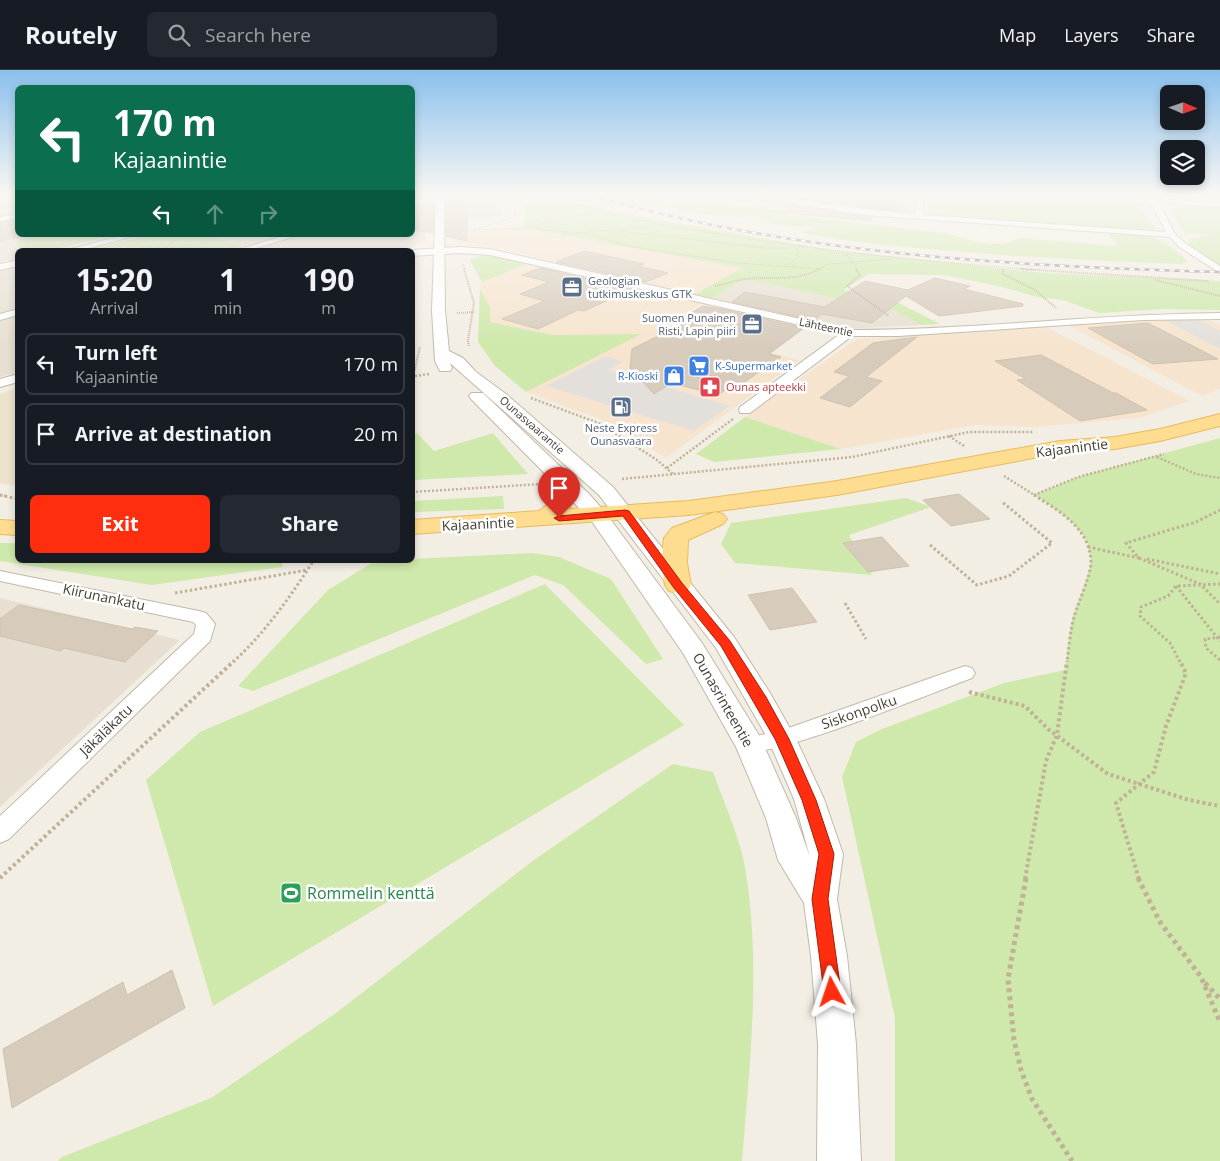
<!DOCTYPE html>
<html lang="en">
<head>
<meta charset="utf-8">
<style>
	body { margin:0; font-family:"Open Sans",sans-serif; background:#242831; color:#f1f3f6; height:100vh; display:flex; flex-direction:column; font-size:19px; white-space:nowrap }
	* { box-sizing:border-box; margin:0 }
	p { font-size:16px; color:#9ea1a6 }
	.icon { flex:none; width:28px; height:28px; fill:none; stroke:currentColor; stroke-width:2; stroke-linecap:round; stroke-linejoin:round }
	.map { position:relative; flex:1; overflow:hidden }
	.panel { position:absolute; left:15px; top:178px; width:400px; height:315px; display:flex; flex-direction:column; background:#171b24; border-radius:8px; box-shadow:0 2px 8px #0003 }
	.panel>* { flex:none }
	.guide { position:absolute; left:15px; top:15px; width:400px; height:152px; border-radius:8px; box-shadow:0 2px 8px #0003; background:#0b6e4f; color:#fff; overflow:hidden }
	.needle { width:32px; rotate:92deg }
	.controls { position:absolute; left:1160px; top:15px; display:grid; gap:10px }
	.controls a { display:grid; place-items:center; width:45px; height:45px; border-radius:8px; background:#171b24; box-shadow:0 2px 8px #0003; font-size:25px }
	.pin { position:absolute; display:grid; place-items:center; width:42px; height:42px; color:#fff; margin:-51px -21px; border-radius:50% 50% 50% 0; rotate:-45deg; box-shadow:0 0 5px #0007 }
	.pin .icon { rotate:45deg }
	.me { position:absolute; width:55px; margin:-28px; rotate:355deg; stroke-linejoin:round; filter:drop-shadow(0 0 4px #0008) }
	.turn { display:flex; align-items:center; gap:18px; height:105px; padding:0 15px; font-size:22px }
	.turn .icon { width:65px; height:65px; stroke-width:2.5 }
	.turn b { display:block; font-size:35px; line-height:42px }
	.lanes { display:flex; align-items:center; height:48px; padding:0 15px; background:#0003; justify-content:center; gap:25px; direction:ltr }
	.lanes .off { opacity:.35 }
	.eta { display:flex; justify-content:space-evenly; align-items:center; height:85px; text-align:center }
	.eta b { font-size:30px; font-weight:700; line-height:35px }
	.primary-button { display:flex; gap:10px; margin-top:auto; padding:10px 15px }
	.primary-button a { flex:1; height:58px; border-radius:8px; background:#ff2e0e; color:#fff; font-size:20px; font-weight:700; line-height:58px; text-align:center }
	.primary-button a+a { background:#242831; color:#f1f3f6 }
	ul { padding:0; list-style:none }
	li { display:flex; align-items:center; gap:15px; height:62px; margin:0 10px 8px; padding:0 5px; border:2px solid #363941; border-radius:8px }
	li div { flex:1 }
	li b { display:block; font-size:19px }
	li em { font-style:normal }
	header { display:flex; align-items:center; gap:30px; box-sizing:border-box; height:70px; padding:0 25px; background:#171b24; border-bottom:1px solid #363941 }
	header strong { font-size:24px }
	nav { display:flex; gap:28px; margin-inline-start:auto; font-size:18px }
	.search { width:350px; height:45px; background:#242831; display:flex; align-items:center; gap:12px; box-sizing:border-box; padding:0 18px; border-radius:8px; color:#9ea1a6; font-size:19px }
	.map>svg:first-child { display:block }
	.residential { fill:#e7e0d2 }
	.commercial { fill:#f6e4ce }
	.education { fill:#ece3cd }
	.green { fill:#cee9ab }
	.parking { fill:#e3e0dc }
	.building { fill:#d7ccbc; stroke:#cfc1ac }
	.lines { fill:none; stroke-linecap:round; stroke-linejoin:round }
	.minor-casing { stroke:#c1b8a9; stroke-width:2 }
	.tertiary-casing { stroke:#c1b8a9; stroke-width:2 }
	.primary-casing { stroke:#e7bb5d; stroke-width:2 }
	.path-far5 { stroke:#c0b197; stroke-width:1; stroke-dasharray:1 1; stroke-linecap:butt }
	.path-far4 { stroke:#c0b197; stroke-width:2; stroke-dasharray:1 1; stroke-linecap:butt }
	.path-far3 { stroke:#c0b197; stroke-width:2.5; stroke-dasharray:2 2; stroke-linecap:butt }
	.path-far2 { stroke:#c0b197; stroke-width:3; stroke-dasharray:2.5 2.5; stroke-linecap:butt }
	.path-far1 { stroke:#c0b197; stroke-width:4; stroke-dasharray:3 3; stroke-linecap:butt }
	.path { stroke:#c0b197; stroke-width:5; stroke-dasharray:4 4; stroke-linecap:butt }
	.minor { fill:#fff; fill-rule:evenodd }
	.tertiary { fill:#fff; fill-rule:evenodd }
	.primary { fill:#ffdd90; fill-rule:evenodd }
	.rail-casing { stroke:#949494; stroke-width:2.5 }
	.rail { stroke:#fff; stroke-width:2; stroke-dasharray:5; stroke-linecap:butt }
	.route { fill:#ff2e0e; stroke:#a61e09 }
	.labels { text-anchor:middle; stroke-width:5; stroke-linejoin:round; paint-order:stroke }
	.far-service-label { font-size:11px; fill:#4e5e75; stroke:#fff; text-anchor:start }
	.far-street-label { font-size:11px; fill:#453e34; stroke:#fff }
	.far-shop-label { font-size:11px; fill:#366cbe; stroke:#fff; text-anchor:start }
	.far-health-label { font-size:11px; fill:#be3a42; stroke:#fff; text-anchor:start }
	.street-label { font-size:14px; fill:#453e34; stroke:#fff }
	.near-leisure-label { font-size:16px; fill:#27864d; stroke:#fff; text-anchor:start }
</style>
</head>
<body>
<header>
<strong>Routely</strong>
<div class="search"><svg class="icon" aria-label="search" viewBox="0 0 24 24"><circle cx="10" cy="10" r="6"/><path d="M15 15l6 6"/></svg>Search here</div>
<nav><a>Map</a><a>Layers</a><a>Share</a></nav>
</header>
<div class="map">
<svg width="1220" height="1091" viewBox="0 0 1220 1091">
	<rect width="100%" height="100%" fill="#f3eee4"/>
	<path class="residential" d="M10 124H17V144L0 148V128Z
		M450 124H496L502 147 452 149Z
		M737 124H908L910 145 857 140 794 130Z
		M421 132 430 133 425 172 397 180H262L254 178 301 165H412L413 135Z
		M17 148 18 165H49L13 173 29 180H18L17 188 0 192V151Z
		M207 165H287L245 177Z
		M17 197V239L0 244V201Z
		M745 209 896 241 921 255 843 259 712 228Z
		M17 244V302L0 307V249Z
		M0 528 180 570 0 737Z"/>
	<path class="commercial" d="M523 158 743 198 695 224 497 178 456 173 452 162Z
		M529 193 703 234 663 254 799 290 666 388 608 352 526 322 640 264 553 265 489 252 490 237 480 219 482 212Z
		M1163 249 1208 250 1220 255V319L1202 326 1066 254Z
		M1042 255 1190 331 1140 348 1033 357 974 355 841 379 745 347 857 269Z"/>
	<path class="education" d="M17 318H18L17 416 0 413V324Z"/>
	<path class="green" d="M520 124H554L614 142 831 180 1043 203 1220 211V240L1163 239 1099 243 1063 230 1037 227 1002 217 945 205 869 204 843 220 899 233 940 254 921 255 896 241 745 209 712 228 695 224 742 198 523 158C528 149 524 133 520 124Z
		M620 124H696L693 129 780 140 789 145 951 164C968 171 1003 180 1019 168L1117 176 1107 162C1147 165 1157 163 1188 191L1181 194C1101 191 1021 187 941 180 893 176 845 172 798 162L816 159 813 157 776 155 756 147 713 146 658 135Z
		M928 124H1006L1135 133 1157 160 944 147 929 142Z
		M1183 135 1220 138V197L1190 175 1188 169 1209 167 1206 164 1184 163 1171 140Z
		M49 165H116L51 180H29L12 173Z
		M149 165H207L245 177 233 180H86Z
		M485 185 529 193 482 212 470 190Z
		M480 219 490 237V252L553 265 641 264 526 322 495 296 478 272Z
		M745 347 841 379 714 392 696 384Z
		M417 363 434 381 493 363 528 404 413 410V364Z
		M1220 368V1091H895V948L842 707 856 672 882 659 1004 613 1065 600C1068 583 1068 564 1073 547 1078 530 1086 513 1090 496 1097 463 1056 439 1034 425L1078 407Z
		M503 426 504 439 413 442V431Z
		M906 428 931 437 849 465 872 505 735 493 721 474 731 453Z
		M0 473H17L18 490H283L282 497 152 515 0 491Z
		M532 483 559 487 611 509 663 589 646 594 563 515 535 505 253 621 238 616 328 520 370 494 413 489Z
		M545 514 684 655 213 936 146 710 200 662Z
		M673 694 713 702C723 730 738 763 744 792 762 890 750 992 742 1091H58L62 1087 211 1028 336 943 534 790Z"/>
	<path class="parking" d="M1197 249 1220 261V279L1166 251Z
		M606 286 623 292 608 300 730 336 694 361 546 316Z"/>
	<path class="building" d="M446 124H467V171L446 166Z
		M847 124H904L900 141 799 128 847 131Z
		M434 133 433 163 412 159V137Z
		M786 134 872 147 871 151 785 143Z
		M17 150 18 165H28L0 171V153Z
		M584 181 644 194 638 196 668 203 646 212 556 192Z
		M540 198 632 219 584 241 578 240 538 259 502 249 544 231 520 224 549 212 522 205Z
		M935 208 970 216 964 219 1023 234V236L939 246 906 226 872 253 822 244 814 250 732 232 745 222 825 237 865 211 908 220Z
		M703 236 722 239 804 258 769 284 781 287 730 322 725 320 719 325 671 313 654 324 630 298 632 279 688 251 680 249Z
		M1148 253 1218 289 1153 294 1088 258Z
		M917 267 866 307 882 311 850 337 820 328 849 306 834 302 873 273Z
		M1041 285 1113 323H1116L1147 340 1080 351 1017 310 1026 309 995 291Z
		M959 424 990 449 951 456 923 430Z
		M882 467 909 496 868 502 843 473Z
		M792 518 817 552 770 560 748 525Z
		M19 535 132 559 135 557 158 561 125 592 64 578 61 581 0 566V549Z
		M172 900 185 938 12 1038 3 979 123 912 127 925Z"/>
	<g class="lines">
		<g class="minor-casing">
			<path id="minor" d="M717 124C784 124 849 140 916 144L915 124H922L924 145 1166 162 1151 133 1037 124H1081L1220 133V137L1159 133 1175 164 1185 173 1220 196V203L1179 177 1170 167 864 145 792 133Z
				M440 126 442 129 412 135V131Z
				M18 144V148L0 151V147Z
				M124 165H138L82 180H67Z
				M286 165H299L250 180 244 178Z
				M459 177 490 179 849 260C973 260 1096 244 1220 243V249L1143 250 899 266H852L750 343H740L739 340 740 337 840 264 490 185 459 183 412 186V180Z
				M18 190V196L0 200V194Z
				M18 239V245L0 250V244Z
				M18 304V312L0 317V309Z
				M0 501 199 541 206 543 215 554 210 571 9 769 0 773V746L194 564 196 555 193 552 0 511Z
				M965 596 972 598 975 603 972 608C934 622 771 690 742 681L739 675 742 669 780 661Z"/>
		</g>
		<g class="tertiary-casing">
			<path id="tertiary" d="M436 124H444L445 241 449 281 463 288 476 302 506 324 613 417 734 567 770 623 796 669 824 729 843 784 837 829 847 886 856 974 861 1091H817L818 974 811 886 804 833 778 790 766 748 736 677 683 583 591 450 471 329 469 326 471 323H483L589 424 605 442 702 573 760 667 796 748 810 787 794 729 768 669 716 578 599 425 450 293 452 298 450 301H440L435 291 432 241Z"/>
		</g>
		<g class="primary-casing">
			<path id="primary" d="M1220 344V356L1160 371 1115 379 1060 383 837 425 689 445 412 464V450L539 441 551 432 561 410 569 408 577 410 580 415 569 439 689 431 837 411 1060 371 1115 367 1160 359Z
				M715 442 723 444 727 449 723 454 688 470 687 493 691 515 687 521 678 523 669 521 665 515 661 493 664 468 672 458Z
				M0 450 18 451V465L0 464Z"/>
		</g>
		<path class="path-far5" d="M547 124C609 147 673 157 739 167 838 183 937 192 1036 200
			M534 158C554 147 577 146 599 143
			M473 160 522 158 569 162
			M609 160 766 178H790
			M620 160 651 156
			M455 161 478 159 514 147 516 134 510 124
			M585 162 612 160
			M562 166 582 162 628 176 737 193 821 199
			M1198 166 1209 167
			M141 177 234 178
			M163 180 173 172 174 167 171 165
			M846 183 857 200
			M463 194 465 200
			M785 195 796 190 798 182 796 177
			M817 200 828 194 891 189"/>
		<path class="path-far4" d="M464 199 474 233 468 270 469 277
			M856 199 860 205 847 216 889 246
			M1003 199V204L1035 220 1056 238
			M1021 199 1209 211
			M1155 210 1220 226
			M715 216C725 214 736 210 746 209 772 206 796 212 819 199
			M457 243 474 242
			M415 298 420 277"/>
		<path class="path-far3" d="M415 306 429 304
			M412 312 415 297
			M531 328 601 354 657 390 674 405
			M949 366 964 376
			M1157 387 1196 404 1220 408
			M667 398 733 349
			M1004 406 1036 426
			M622 409 852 387 969 362H1034
			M412 422 540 414
			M0 425 5 426
			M1034 425 1078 407 1164 384"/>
		<path class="path-far2" d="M0 425 18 429
			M1034 425C1059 441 1090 458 1091 492 1091 506 1078 532 1074 547 1070 561 1069 578 1067 592
			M930 475 977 515 1009 506 1052 473 1001 431
			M1088 477 1139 488 1126 473 1196 452 1220 440
			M1139 488 1200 514 1220 534
			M1147 489 1220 504
			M1176 516 1220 571
			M175 523 307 500
			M845 533 866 569
			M1220 567 1205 569 1206 578 1220 590
			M233 592C265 563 290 527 314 490
			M1180 592 1170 573 1140 546 1141 537 1168 526 1176 516 1220 514"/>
		<path class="path-far1" d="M969 622 1025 636 1048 659 1108 704 1189 730 1220 736
			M0 808 234 591
			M1025 809 1046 691 1057 665 1067 591
			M1139 809 1116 733 1154 702 1166 656 1186 603 1180 591"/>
		<path class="path" d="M1026 808 1008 909 1014 970 1021 1000 1032 1029 1072 1091
			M1138 808 1160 852 1201 907 1220 952
			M1205 913 1220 929"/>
		<use href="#minor" class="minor"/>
		<use href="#tertiary" class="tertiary"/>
		<use href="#primary" class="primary"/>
		<g class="rail-casing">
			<path id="rail" d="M586 124C790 184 1008 196 1220 202"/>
		</g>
		<use href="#rail" class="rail"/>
	</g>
	<linearGradient id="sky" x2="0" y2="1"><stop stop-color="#8ac0ec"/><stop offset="0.45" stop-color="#faf7f3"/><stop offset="1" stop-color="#faf7f3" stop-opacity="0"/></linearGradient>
	<rect width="1220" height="277" fill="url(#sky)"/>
	<path class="route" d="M625 440 629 441 682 513 730 571 766 627 789 669 816 730 834 784 828 829 841 922 839 928 832 930 826 928 824 922 812 829 819 784 802 730 775 669 721 576 674 518 623 446 559 451 554 448 559 446Z"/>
	<defs>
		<g id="office-square" transform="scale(1.125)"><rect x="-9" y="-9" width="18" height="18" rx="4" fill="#5c6f8a" stroke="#fff"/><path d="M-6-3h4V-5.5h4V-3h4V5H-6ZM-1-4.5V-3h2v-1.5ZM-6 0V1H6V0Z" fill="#fff"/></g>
		<g id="supermarket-square" transform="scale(1.125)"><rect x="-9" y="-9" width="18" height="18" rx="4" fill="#3f7fe0" stroke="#fff"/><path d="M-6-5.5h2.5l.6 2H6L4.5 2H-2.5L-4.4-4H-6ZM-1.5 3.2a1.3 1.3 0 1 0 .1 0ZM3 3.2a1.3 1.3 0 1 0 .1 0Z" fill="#fff"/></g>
		<g id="shop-square" transform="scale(1.125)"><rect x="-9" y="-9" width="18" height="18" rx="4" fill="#3f7fe0" stroke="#fff"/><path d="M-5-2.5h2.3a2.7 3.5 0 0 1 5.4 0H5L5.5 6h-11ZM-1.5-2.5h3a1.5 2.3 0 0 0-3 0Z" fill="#fff"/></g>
		<g id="pharmacy-square" transform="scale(1.125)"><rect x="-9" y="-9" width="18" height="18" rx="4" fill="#e0444e" stroke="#fff"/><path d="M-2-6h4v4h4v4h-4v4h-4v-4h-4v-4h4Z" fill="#fff"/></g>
		<g id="fuel-square" transform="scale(1.125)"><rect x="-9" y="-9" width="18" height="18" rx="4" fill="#5c6f8a" stroke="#fff"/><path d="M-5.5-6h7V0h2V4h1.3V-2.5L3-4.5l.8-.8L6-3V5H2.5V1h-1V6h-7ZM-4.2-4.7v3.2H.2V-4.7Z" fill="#fff"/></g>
		<g id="stadium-square" transform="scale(1.125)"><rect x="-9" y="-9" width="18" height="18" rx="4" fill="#2e9e5b" stroke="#fff"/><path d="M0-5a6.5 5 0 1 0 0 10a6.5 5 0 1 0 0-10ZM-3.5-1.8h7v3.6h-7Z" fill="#fff"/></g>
	</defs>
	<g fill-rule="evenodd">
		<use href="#office-square" x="572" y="217"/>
		<use href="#office-square" x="752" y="254"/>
		<use href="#supermarket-square" x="699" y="296"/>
		<use href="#shop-square" x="674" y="306"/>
		<use href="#pharmacy-square" x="710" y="317"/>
		<use href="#fuel-square" x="621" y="337"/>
		<use href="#stadium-square" x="291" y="823"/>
	</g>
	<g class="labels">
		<g class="far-service-label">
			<text x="588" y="215">Geologian<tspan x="588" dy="13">tutkimuskeskus GTK</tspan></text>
			<text x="736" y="252" text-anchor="end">Suomen Punainen<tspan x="736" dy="13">Risti, Lapin piiri</tspan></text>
			<text x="621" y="362" text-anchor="middle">Neste Express<tspan x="621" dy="13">Ounasvaara</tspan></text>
		</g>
		<g class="far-street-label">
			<text transform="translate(826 257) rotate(12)" y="4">Lähteentie</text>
			<text transform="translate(532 355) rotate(41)" y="4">Ounasvaarantie</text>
		</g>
		<g class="far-shop-label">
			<text x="715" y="300">K-Supermarket</text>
			<text x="658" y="310" text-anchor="end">R-Kioski</text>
		</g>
		<g class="far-health-label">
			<text x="726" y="321">Ounas apteekki</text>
		</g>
		<g class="street-label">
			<text transform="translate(1072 378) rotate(-7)" y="5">Kajaanintie</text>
			<text transform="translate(478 454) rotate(-3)" y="5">Kajaanintie</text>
			<text transform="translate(104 527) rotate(12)" y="5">Kiirunankatu</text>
			<text transform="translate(723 630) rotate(60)" y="5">Ounasrinteentie</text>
			<text transform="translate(859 642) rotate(-19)" y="5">Siskonpolku</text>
			<text transform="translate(106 660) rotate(-44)" y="5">Jäkäläkatu</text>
		</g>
		<g class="near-leisure-label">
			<text x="307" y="829">Rommelin kenttä</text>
		</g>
	</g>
</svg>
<div class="controls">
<a><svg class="needle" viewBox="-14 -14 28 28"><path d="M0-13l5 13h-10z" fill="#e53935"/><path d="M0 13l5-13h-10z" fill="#9ea1a6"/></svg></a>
<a><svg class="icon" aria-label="layers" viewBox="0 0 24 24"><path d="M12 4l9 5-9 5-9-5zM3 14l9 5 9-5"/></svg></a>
</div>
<div class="pin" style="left:559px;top:448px;background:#d93025"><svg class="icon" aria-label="arrive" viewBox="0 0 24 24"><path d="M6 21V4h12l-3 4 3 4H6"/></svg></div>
<svg class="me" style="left:832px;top:922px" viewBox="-20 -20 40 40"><path d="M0-17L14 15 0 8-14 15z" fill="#ff2e0e" stroke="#fff" stroke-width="4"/></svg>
<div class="guide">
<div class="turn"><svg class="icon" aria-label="left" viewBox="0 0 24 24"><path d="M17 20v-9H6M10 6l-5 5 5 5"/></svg><div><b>170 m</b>Kajaanintie</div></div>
<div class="lanes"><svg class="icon" aria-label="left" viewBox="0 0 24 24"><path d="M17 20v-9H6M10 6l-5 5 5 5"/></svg><svg class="icon off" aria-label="ahead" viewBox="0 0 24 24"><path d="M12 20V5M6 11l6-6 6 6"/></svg><svg class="icon off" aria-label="right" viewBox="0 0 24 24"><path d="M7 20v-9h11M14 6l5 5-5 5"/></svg></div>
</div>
<section class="panel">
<div class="eta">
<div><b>15:20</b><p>Arrival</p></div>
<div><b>1</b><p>min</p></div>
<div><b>190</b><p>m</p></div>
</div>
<ul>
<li><svg class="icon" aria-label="left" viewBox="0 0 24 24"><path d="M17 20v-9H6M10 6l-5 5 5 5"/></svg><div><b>Turn left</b><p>Kajaanintie</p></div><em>170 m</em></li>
<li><svg class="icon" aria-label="arrive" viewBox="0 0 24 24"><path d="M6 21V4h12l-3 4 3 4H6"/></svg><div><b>Arrive at destination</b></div><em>20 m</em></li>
</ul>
<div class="primary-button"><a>Exit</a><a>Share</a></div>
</section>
</div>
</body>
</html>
